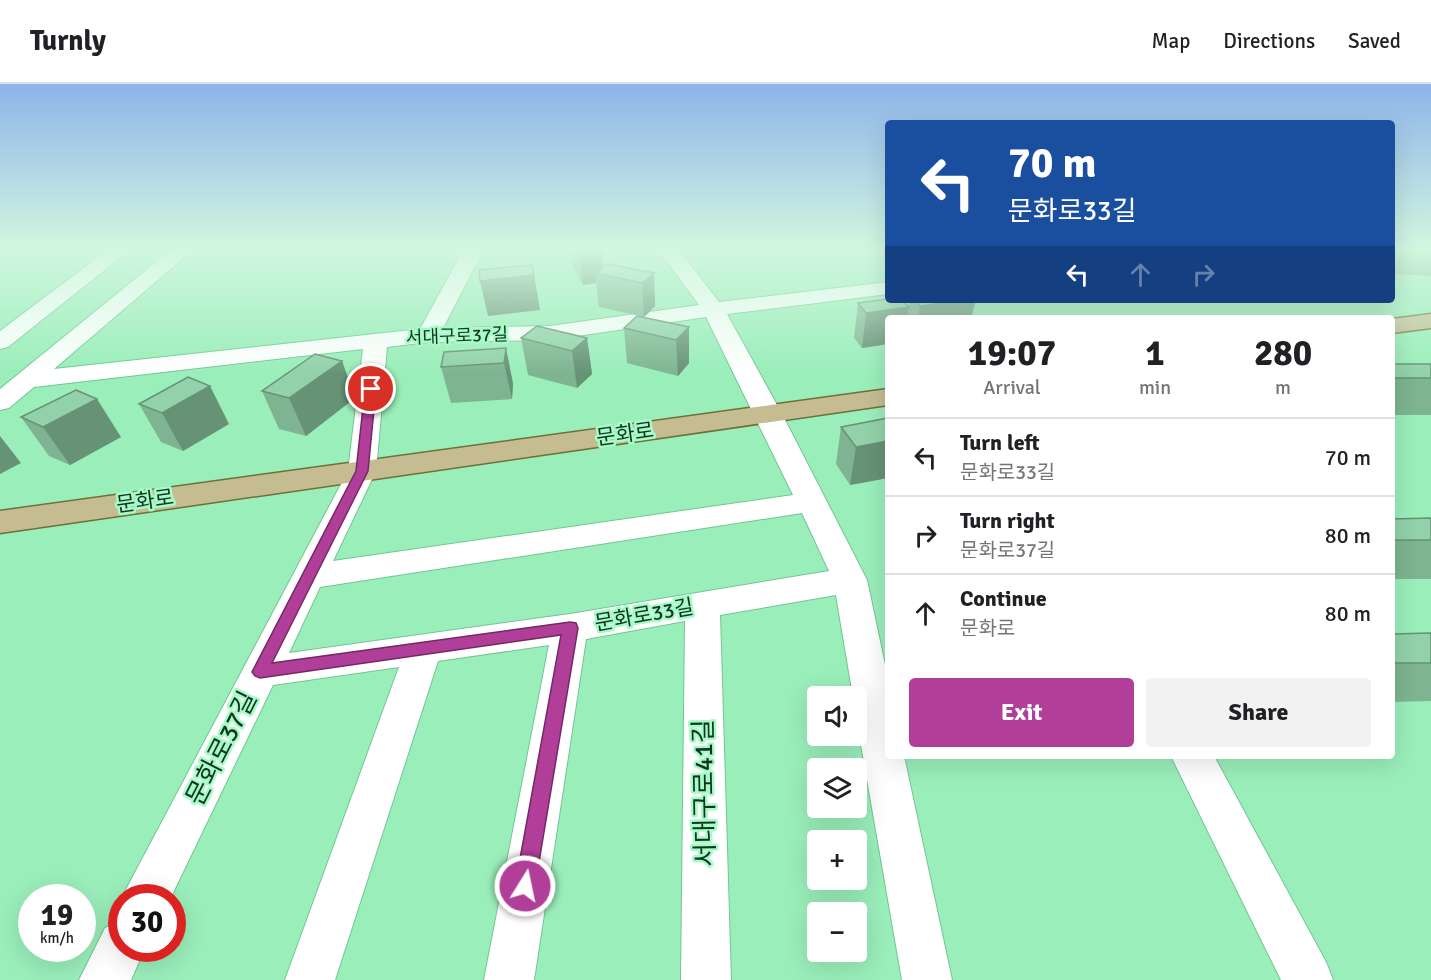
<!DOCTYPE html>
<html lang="en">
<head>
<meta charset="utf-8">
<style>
	body { margin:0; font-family:Signika,"Noto Sans KR",sans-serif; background:#f2f2f2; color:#202124; height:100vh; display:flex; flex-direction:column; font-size:22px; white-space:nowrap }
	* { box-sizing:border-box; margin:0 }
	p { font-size:20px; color:#757577 }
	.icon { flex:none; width:33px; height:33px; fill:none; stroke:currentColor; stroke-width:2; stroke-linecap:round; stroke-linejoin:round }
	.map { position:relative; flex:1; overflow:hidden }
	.details { position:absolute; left:885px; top:231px; width:510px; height:444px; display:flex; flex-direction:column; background:#fff; border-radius:6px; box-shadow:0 6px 24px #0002 }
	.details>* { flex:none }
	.guide { position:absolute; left:885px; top:36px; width:510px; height:183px; border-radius:6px; box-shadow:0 6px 24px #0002; background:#1a4fa0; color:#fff; overflow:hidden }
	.buttons { position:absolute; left:807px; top:602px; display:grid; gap:12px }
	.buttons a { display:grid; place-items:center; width:60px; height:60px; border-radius:6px; background:#fff; box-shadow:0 6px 24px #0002; font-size:30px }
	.speed { position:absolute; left:18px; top:800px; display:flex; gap:12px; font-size:30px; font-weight:700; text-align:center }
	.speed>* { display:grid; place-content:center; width:78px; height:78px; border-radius:50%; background:#fff; box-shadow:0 6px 24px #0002; line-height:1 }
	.speed small { font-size:15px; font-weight:400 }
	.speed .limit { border:9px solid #d22; background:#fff; color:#111 }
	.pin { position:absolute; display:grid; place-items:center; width:51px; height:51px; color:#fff; margin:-26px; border:3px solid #fff; border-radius:50%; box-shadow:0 2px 6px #0007 }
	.me { position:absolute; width:66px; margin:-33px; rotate:10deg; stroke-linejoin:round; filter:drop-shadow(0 0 4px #0008) }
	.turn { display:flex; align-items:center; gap:21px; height:126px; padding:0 24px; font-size:27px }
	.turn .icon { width:78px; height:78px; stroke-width:2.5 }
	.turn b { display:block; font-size:42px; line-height:51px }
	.lanes { display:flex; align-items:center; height:57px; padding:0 24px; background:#0003; justify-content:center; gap:30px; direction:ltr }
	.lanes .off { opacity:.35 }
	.eta { display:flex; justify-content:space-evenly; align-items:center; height:102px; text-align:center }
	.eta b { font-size:36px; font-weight:800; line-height:42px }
	.cta { display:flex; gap:12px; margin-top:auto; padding:12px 24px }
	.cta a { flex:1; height:69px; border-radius:6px; background:#b13f9a; color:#fff; font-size:24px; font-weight:800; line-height:69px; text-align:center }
	.cta a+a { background:#f2f2f2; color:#202124 }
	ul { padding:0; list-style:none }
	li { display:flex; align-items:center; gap:18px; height:78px; padding:0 24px; border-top:2px solid #e0e0e0 }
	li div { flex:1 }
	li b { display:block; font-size:22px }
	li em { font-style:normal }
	header { display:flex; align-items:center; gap:36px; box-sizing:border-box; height:84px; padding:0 30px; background:#fff; border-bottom:2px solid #e0e0e0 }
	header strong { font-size:28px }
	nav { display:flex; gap:33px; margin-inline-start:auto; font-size:21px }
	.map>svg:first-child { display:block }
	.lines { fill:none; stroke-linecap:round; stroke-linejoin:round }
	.minor-casing { stroke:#72c694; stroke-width:2 }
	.major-casing { stroke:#6e703a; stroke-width:3 }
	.minor { fill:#fff; fill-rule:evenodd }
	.major { fill:#c5bc91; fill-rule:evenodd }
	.wall { fill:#7eb491 }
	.shaded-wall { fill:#669276 }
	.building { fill:#92d1a9; stroke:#669276; stroke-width:1.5 }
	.route { fill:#b13f9a; stroke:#732964; stroke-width:1.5 }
	.labels { text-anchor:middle; stroke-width:5; stroke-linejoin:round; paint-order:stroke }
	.far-street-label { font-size:18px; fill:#123522; stroke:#a7fbc7 }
	.street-label { font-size:21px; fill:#123522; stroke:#a7fbc7 }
	.near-street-label { font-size:26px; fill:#123522; stroke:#a7fbc7 }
</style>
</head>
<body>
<header>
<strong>Turnly</strong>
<nav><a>Map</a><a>Directions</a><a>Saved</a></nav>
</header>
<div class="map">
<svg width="1431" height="896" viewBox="0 0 1431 896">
	<rect width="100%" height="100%" fill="#9aeeba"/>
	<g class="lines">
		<g class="minor-casing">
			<path id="minor" d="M109 165H131L8 263 0 265V247Z
				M172 165H194L54 285 420 245 464 165H484L443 244 550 242 699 221 658 165H678L719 218 888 198V210L727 230 782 330 867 496 888 595V672H904L952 896H902L856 632V612H853L836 511 720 531 731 896H681L685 537 586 555 534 896H484L549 561 438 577 335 896H285L399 583 273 601 171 813H122L348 387 363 265 34 303 9 324 0 326V305ZM706 233 793 411 333 477 376 387 387 263 428 258 550 256ZM802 429 829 487 570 530 289 569 320 503Z
				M1171 672H1214L1326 878 1333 896H1281Z
				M122 837V864H145L131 896H79L105 844Z"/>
		</g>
		<g class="major-casing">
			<path id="major" d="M1431 230V244L1392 249V235Z
				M888 305V321L0 449V427Z"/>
		</g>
		<use href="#minor" class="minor"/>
		<use href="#major" class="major"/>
	</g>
	<path class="wall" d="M570 165H602L604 183 654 189 655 222 644 233 599 223 596 199 583 201 572 181Z
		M1392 165H1431V192L1392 190Z
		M910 216H976L971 234H907Z
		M858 219 909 223 907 234H888V260L862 264 854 254Z
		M689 243V279L678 292 627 279 624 244Z
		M521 254H587L592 290 577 304 528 291Z
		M506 264 513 300 512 315 451 319 441 283Z
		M342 277 355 314 306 352 279 345 262 307Z
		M1392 280H1431V331H1392Z
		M139 320 229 340 183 367 161 358Z
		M21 333 121 353 70 381 49 372Z
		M888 334V394L850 401 836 380 841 343Z
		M1431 434V495H1392V435Z
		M1431 549V617L1392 618V550Z"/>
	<path class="shaded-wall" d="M602 165 605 191 595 189 596 199 583 201 579 168Z
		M654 189 655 222 644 233 642 199Z
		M534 191 540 226 488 232 480 197Z
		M963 216H976L971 234H918L920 222Z
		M1036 216H1053L1036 218Z
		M909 223 907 234H888V260L862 264 866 229Z
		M689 243V279L678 292 676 256Z
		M587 254 592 290 577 304 572 267Z
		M506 264 513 300 512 315 504 279Z
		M342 277 355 314 306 352 289 314Z
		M210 302 229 340 183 367 162 329Z
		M97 315 121 353 70 381 43 343Z
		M0 352 21 379 0 390Z
		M888 357V394L850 401 856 363Z"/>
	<path class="building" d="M577 165H602L579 168Z
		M608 180 654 189 642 199 595 189Z
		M532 181 534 191 480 197 479 186Z
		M888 215V216H902L909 223 866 229 858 219Z
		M914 216H963L920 222Z
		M637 232 689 243 676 256 624 244Z
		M537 242 587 254 572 267 521 254Z
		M506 264 504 279 441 283 444 268Z
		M315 270 342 277 289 314 262 307Z
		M1392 280H1431V294H1392Z
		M188 293 210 302 162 329 139 320Z
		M76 306 97 315 43 343 21 333Z
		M888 334V357L856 363 841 343Z
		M1431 434V456H1392V435Z
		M1431 549V579H1392V550Z"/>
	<linearGradient id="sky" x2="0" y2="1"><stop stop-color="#8eb4ea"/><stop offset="0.57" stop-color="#d2f7e0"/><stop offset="1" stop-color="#d2f7e0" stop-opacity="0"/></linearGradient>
	<rect width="1431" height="290" fill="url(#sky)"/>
	<path class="route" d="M371 302 376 305 368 387 272 579 570 538 576 539 578 544 535 802 532 809 525 812 518 809 515 802 561 551 260 594 255 592 252 588 356 387 365 305Z"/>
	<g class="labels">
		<g class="far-street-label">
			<text transform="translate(457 252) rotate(-2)" y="6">서대구로37길</text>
		</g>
		<g class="street-label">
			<text transform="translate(625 350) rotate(-8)" y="7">문화로</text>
			<text transform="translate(145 417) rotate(-8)" y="7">문화로</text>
			<text transform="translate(644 531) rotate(-10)" y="7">문화로33길</text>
		</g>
		<g class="near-street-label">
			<text transform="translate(221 664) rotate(-63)" y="9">문화로37길</text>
			<text transform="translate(704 709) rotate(-91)" y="9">서대구로41길</text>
		</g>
	</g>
</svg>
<div class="buttons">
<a><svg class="icon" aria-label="sound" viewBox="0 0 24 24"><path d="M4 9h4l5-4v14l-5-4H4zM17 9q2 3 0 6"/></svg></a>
<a><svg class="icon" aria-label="layers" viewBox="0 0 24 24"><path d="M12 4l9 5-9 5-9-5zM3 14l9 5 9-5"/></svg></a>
<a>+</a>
<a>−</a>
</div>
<div class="speed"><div>19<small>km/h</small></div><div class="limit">30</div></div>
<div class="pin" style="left:371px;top:305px;background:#d93025"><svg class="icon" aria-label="arrive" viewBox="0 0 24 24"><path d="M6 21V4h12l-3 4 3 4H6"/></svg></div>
<svg class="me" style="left:525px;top:802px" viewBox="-20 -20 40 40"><circle r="17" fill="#b13f9a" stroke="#fff" stroke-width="3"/><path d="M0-11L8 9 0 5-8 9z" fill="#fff"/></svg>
<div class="guide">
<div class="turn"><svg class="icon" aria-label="left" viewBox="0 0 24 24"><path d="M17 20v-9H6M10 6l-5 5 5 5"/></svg><div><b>70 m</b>문화로33길</div></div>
<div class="lanes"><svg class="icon" aria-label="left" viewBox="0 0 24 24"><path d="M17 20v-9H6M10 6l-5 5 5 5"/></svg><svg class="icon off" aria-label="ahead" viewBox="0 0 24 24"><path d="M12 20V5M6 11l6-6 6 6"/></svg><svg class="icon off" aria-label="right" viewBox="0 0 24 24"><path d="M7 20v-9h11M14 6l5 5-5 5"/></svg></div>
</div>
<section class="details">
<div class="eta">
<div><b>19:07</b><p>Arrival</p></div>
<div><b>1</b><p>min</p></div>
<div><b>280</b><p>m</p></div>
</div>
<ul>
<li><svg class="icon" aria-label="left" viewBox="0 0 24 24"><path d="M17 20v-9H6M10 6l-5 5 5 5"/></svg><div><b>Turn left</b><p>문화로33길</p></div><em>70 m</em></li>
<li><svg class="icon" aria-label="right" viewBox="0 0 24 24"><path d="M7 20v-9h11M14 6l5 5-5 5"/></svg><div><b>Turn right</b><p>문화로37길</p></div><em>80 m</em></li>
<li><svg class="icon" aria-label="ahead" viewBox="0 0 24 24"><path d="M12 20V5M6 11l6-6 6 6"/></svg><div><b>Continue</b><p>문화로</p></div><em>80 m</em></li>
</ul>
<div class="cta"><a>Exit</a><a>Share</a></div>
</section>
</div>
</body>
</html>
